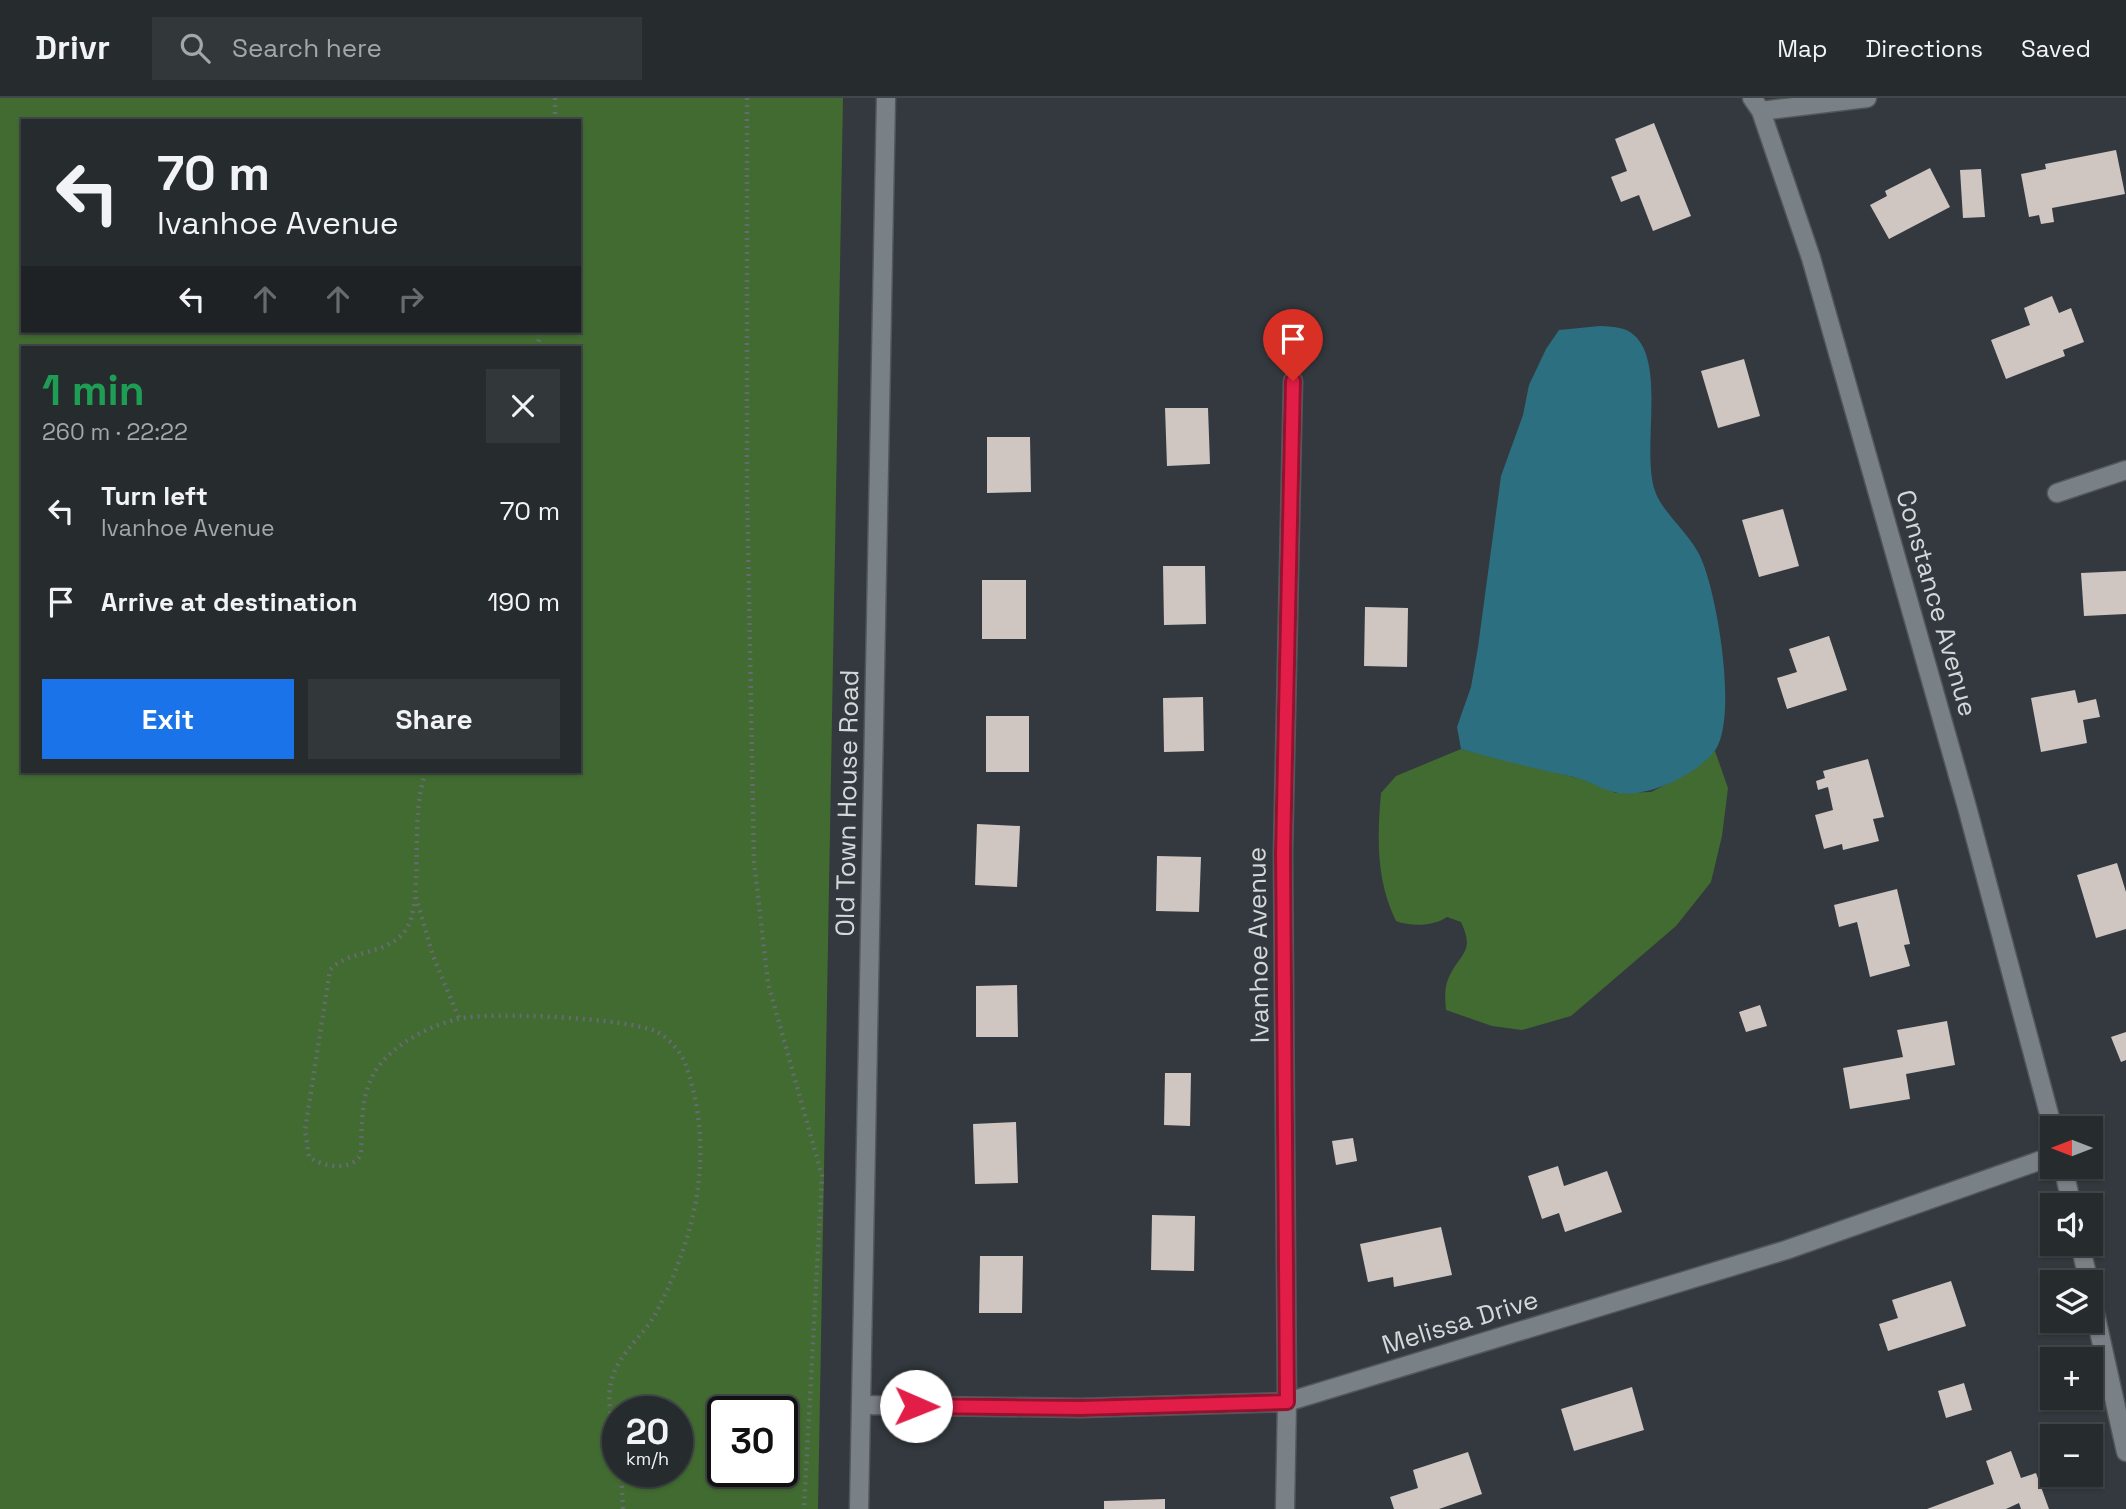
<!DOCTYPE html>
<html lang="en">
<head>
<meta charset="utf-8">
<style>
	body { margin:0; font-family:"Space Grotesk",sans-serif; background:#32373a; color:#f1f3f6; height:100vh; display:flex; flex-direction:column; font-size:26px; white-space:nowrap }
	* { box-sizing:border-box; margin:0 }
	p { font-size:23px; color:#a4a7aa }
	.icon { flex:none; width:38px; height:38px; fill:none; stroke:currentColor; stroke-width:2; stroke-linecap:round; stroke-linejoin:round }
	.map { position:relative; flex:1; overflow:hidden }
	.sheet { position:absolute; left:21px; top:248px; width:560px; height:427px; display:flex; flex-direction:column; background:#262b2e; border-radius:0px; box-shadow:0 2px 5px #0004,0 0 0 2px #42474a }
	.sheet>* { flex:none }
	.guide { position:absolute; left:21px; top:21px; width:560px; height:214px; border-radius:0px; box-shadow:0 2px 5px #0004,0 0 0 2px #42474a; background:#262b2e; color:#f1f3f6; overflow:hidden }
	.needle { width:46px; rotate:270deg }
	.fabs { position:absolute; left:2040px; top:1018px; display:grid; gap:14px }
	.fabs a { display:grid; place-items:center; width:63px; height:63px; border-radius:0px; background:#262b2e; box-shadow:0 2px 5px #0004,0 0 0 2px #42474a; font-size:35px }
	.speed { position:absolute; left:602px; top:1298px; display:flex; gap:14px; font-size:35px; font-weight:700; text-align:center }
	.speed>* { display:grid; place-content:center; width:91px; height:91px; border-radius:50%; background:#262b2e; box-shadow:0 2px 5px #0004,0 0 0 2px #42474a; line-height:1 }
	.speed small { font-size:18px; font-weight:400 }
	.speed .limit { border:4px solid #111; border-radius:10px; background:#fff; color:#111 }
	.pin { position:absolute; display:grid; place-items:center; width:60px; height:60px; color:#fff; margin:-72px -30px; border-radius:50% 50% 50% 0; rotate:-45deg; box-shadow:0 0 7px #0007 }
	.pin .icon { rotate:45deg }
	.me { position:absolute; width:77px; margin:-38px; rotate:91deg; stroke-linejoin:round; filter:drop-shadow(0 0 5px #0008) }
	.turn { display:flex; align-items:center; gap:24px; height:147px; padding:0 21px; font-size:32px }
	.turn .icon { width:91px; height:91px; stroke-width:2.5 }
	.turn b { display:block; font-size:49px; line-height:60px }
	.lanes { display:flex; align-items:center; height:66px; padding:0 21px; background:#0003; justify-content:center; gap:35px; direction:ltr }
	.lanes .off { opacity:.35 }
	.round { display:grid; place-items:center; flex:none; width:74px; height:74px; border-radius:0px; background:#32373a }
	.headline { display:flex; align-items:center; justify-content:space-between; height:119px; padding:0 21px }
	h1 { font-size:42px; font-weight:800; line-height:52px; color:#1e9e55 }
	.action { display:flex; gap:14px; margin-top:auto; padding:14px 21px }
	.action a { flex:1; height:80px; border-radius:0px; background:#1a73e8; color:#fff; font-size:28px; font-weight:800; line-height:80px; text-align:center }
	.action a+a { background:#32373a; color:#f1f3f6 }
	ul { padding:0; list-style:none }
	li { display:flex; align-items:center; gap:21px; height:91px; padding:0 21px }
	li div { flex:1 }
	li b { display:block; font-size:26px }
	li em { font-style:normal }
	header { display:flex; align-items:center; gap:42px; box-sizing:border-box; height:98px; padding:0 35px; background:#262b2e; border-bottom:2px solid #42474a }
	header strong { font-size:33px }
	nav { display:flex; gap:38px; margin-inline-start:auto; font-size:24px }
	.search { width:490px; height:63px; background:#32373a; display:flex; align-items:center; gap:18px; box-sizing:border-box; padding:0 24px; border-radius:0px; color:#a4a7aa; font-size:26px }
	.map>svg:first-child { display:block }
	.green { fill:#416b30; fill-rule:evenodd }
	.water { fill:#2c6f80 }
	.building { fill:#cfc6c2 }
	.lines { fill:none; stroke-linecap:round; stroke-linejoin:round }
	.minor-casing { stroke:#53575b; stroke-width:21 }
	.secondary-casing { stroke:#53575b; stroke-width:21 }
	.path { stroke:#666b6f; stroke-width:4.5; stroke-dasharray:2 5; stroke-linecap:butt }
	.minor { stroke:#7a8186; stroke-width:18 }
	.secondary { stroke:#7a8186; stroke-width:18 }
	.route-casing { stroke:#92132f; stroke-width:18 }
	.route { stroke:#e11d48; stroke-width:12 }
	.labels { text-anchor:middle; stroke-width:7; stroke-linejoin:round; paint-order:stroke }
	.street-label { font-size:26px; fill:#d5d8db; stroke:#33393e }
</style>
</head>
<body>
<header>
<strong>Drivr</strong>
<div class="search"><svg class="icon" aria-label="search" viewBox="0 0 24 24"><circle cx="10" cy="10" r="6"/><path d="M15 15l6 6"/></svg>Search here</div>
<nav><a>Map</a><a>Directions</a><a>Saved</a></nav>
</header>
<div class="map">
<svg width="2126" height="1411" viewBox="0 0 2126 1411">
	<rect width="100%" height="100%" fill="#33393e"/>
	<path class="green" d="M0 0H843L818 1411H0ZM23 23H579V233H23ZM23 250H579V674H23ZM618 1314H677V1374H618ZM723 1314H782V1374H723Z
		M1461 651 1582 681 1616 695 1651 694 1684 677 1715 653 1728 690 1722 738 1711 784 1676 828 1571 918 1522 932 1492 928 1446 912C1445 900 1444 890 1449 879 1461 854 1475 854 1461 824L1447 819C1434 828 1412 829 1396 823 1376 782 1377 739 1381 695L1396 678Z"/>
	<path class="water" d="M1600 228C1612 229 1625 228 1635 238 1666 268 1641 352 1655 393 1662 414 1689 435 1700 458 1717 493 1739 623 1714 654 1694 678 1644 702 1614 694 1600 691 1588 682 1574 679 1536 671 1499 662 1461 651L1457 629 1471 589 1478 549 1501 378 1523 317 1529 287 1546 251 1559 232Z"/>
	<path class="building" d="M1654 25 1691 118 1653 133 1639 97 1621 104 1611 79 1627 73 1615 41Z
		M2116 52 2125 96 2052 110 2054 124 2041 126 2039 117 2029 119 2021 76 2046 71 2045 66Z
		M1930 70 1950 109 1889 141 1870 107 1887 98 1885 93Z
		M1981 71 1985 119 1963 120 1960 72Z
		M2052 198 2059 215 2071 210 2084 244 2063 252 2065 258 2006 281 1991 242 2030 227 2024 210Z
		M1744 261 1760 318 1718 330 1701 273Z
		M1165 310H1208L1210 366 1167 368Z
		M987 339H1030L1031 394 987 395Z
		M1783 411 1799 468 1759 479 1742 422Z
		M1163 468H1205L1206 526 1164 527Z
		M2126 473V516L2084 518 2081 475Z
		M982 482H1026V541H982Z
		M1365 509 1408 510 1407 569 1364 568Z
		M1829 538 1847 592 1787 611 1777 580 1797 574 1789 551Z
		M2075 592 2078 605 2096 601 2100 619 2083 622 2087 645 2041 654 2031 600Z
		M1203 599 1204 653 1164 654 1163 600Z
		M986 618H1029V674H986Z
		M1868 661 1884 719 1873 721 1879 743 1843 752 1842 746 1824 751 1815 717 1833 712 1828 689 1818 692 1816 683 1825 680 1823 673Z
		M977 726 1020 728 1017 789 975 787Z
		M1157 758 1201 759 1199 814 1156 813Z
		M2117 765 2126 794V831L2096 840 2077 777Z
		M1897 791 1910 846 1904 847 1910 868 1870 879 1857 824 1839 829 1834 807Z
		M1017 887 1018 939H976V888Z
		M1760 907 1767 928 1746 934 1739 914Z
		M1947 923 1955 967 1906 976 1910 1001 1850 1011 1843 970 1903 959 1897 932Z
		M2126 934V962L2121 964 2111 939Z
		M1165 975H1191L1190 1028 1164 1027Z
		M1016 1024 1018 1085 975 1086 973 1026Z
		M1353 1040 1357 1063 1336 1067 1332 1043Z
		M1558 1068 1564 1088 1607 1073 1622 1114 1565 1134 1559 1115 1542 1121 1528 1078Z
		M1152 1117 1195 1118 1194 1173 1151 1172Z
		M1441 1129 1452 1177 1394 1189 1393 1179 1368 1184 1360 1146Z
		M980 1158H1023L1022 1215H979Z
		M1951 1183 1966 1228 1888 1253 1879 1226 1898 1220 1892 1202Z
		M1964 1285 1972 1312 1946 1320 1938 1293Z
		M1632 1289 1644 1332 1574 1353 1561 1311Z
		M2011 1353 2021 1380 2036 1375 2049 1411H2021L2019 1405 2006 1411H1927L1994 1386 1986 1363Z
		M1468 1354 1482 1396 1439 1411H1394L1390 1399 1418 1390 1413 1372Z
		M1165 1401V1411H1104V1403Z"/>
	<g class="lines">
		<g class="minor-casing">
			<path id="minor" d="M1752 0 1761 13 1811 160 1967 709 2053 1031
				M1761 13 1867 0
				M2057 395 2126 372
				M2063 1069 2072 1108
				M2080 1146 2089 1185
				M2091 1197 2126 1354
				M861 1307 1081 1310 1287 1304 1786 1152 2053 1058
				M1285 1411 1287 1304 1283 755 1293 283"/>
		</g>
		<g class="secondary-casing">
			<path id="secondary" d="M859 1411 886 0"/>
		</g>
		<path class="path" d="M555 0V23
			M747 0V391L754 763 768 885 822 1078 804 1411
			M536 250 542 233
			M426 674C408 718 426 805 405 833 386 858 349 851 330 872L305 1032 309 1059C323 1069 352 1074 361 1056 362 1027 360 994 378 969 396 945 429 928 458 921 490 913 629 920 657 934 669 940 680 953 685 965 716 1051 697 1136 656 1215 643 1239 616 1257 611 1285 606 1306 614 1332 618 1353
			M416 799 433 858 459 920
			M621 1374 623 1411"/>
		<use href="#minor" class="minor"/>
		<use href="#secondary" class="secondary"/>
	</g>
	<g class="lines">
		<g class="route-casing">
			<path id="route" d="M916 1308 1081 1310 1287 1304 1283 755 1293 283"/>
		</g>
		<use href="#route" class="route"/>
	</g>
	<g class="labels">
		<g class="street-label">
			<text transform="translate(1937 505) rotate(74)" y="9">Constance Avenue</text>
			<text transform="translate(847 705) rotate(-89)" y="9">Old Town House Road</text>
			<text transform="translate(1258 847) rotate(-91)" y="9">Ivanhoe Avenue</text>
			<text transform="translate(1460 1224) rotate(-17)" y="9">Melissa Drive</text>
		</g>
	</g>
</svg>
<div class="fabs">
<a><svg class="needle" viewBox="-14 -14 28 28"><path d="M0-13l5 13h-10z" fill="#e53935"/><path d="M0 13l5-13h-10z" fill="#a4a7aa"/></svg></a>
<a><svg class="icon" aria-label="sound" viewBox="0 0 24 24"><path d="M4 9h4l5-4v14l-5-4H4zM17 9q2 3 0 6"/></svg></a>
<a><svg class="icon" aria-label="layers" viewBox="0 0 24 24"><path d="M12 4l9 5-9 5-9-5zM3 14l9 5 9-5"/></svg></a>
<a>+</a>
<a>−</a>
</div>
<div class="speed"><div>20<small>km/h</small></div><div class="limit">30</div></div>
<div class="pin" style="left:1293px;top:283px;background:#d93025"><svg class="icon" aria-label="arrive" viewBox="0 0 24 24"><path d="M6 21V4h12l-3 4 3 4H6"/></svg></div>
<svg class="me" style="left:916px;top:1308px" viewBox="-20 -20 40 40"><circle r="19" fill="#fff"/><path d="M0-13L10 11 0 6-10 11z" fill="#e11d48"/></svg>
<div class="guide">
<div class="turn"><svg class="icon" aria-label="left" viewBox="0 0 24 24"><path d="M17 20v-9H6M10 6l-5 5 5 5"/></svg><div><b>70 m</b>Ivanhoe Avenue</div></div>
<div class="lanes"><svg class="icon" aria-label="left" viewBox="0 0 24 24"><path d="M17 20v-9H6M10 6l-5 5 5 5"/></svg><svg class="icon off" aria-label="ahead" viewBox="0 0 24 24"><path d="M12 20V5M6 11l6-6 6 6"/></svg><svg class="icon off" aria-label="ahead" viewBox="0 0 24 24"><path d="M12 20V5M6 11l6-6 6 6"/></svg><svg class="icon off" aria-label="right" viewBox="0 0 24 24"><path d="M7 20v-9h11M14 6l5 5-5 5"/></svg></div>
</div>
<section class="sheet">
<div class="headline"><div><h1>1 min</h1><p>260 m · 22:22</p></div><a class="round"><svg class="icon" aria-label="close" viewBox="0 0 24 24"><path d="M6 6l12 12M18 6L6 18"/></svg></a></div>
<ul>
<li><svg class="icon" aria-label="left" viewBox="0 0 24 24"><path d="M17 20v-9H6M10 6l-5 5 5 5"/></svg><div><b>Turn left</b><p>Ivanhoe Avenue</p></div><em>70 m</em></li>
<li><svg class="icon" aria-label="arrive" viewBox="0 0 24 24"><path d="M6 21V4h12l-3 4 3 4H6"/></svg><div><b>Arrive at destination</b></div><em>190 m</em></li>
</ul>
<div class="action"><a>Exit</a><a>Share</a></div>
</section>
</div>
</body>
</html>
